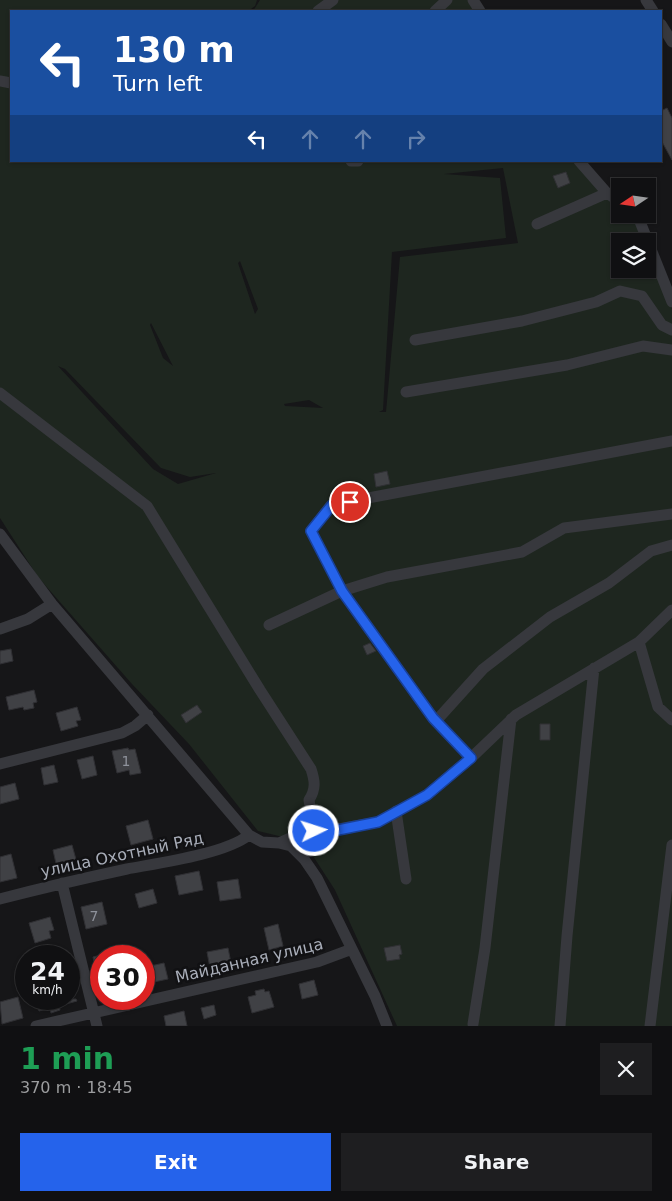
<!DOCTYPE html>
<html lang="en">
<head>
<meta charset="utf-8">
<style>
	body { margin:0; font-family:"DejaVu Sans",sans-serif; background:#1e1e20; color:#f1f3f6; height:100vh; display:flex; flex-direction:column; font-size:19px; white-space:nowrap }
	* { box-sizing:border-box; margin:0 }
	p { font-size:16px; color:#9c9d9f }
	.icon { flex:none; width:28px; height:28px; fill:none; stroke:currentColor; stroke-width:2; stroke-linecap:round; stroke-linejoin:round }
	.map { position:relative; height:1026px; overflow:hidden }
	.drawer { display:flex; flex-direction:column; background:#101012; flex:1 }
	.drawer>* { flex:none }
	.top-card { position:absolute; left:10px; top:10px; width:652px; height:152px; border-radius:0px; box-shadow:0 1px 4px #0004,0 0 0 1px #303032; background:#1a4fa0; color:#fff; overflow:hidden }
	.needle { width:32px; rotate:257deg }
	.fabs { position:absolute; left:611px; top:178px; display:grid; gap:10px }
	.fabs a { display:grid; place-items:center; width:45px; height:45px; border-radius:0px; background:#101012; box-shadow:0 1px 4px #0004,0 0 0 1px #303032; font-size:25px }
	.speed { position:absolute; left:15px; top:945px; display:flex; gap:10px; font-size:25px; font-weight:700; text-align:center }
	.speed>* { display:grid; place-content:center; width:65px; height:65px; border-radius:50%; background:#101012; box-shadow:0 1px 4px #0004,0 0 0 1px #303032; line-height:1 }
	.speed small { font-size:12px; font-weight:400 }
	.speed .limit { border:8px solid #d22; background:#fff; color:#111 }
	.pin { position:absolute; display:grid; place-items:center; width:42px; height:42px; color:#fff; margin:-21px; border:2px solid #fff; border-radius:50%; box-shadow:0 1px 5px #0007 }
	.me { position:absolute; width:55px; margin:-28px; rotate:86deg; stroke-linejoin:round; filter:drop-shadow(0 0 4px #0008) }
	.turn { display:flex; align-items:center; gap:18px; height:105px; padding:0 20px; font-size:22px }
	.turn .icon { width:65px; height:65px; stroke-width:2.5 }
	.turn b { display:block; font-size:35px; line-height:42px }
	.lanes { display:flex; align-items:center; height:48px; padding:0 20px; background:#0003; justify-content:center; gap:25px; direction:ltr }
	.lanes .off { opacity:.35 }
	.round { display:grid; place-items:center; flex:none; width:52px; height:52px; border-radius:0px; background:#1e1e20 }
	.overview { display:flex; align-items:center; justify-content:space-between; height:85px; padding:0 20px }
	h1 { font-size:30px; font-weight:800; line-height:38px; color:#1e9e55 }
	.action { display:flex; gap:10px; margin-top:auto; padding:10px 20px }
	.action a { flex:1; height:58px; border-radius:0px; background:#2563eb; color:#fff; font-size:20px; font-weight:800; line-height:58px; text-align:center }
	.action a+a { background:#1e1e20; color:#f1f3f6 }
	.map>svg:first-child { display:block }
	.green { fill:#1e261f; fill-rule:evenodd }
	.building { fill:#404145; stroke:#303034 }
	.lines { fill:none; stroke-linecap:round; stroke-linejoin:round }
	.street { stroke:#37383d; stroke-width:11 }
	.route-casing { stroke:#184099; stroke-width:12 }
	.route { stroke:#2563eb; stroke-width:9 }
	.labels { text-anchor:middle; stroke-width:5; stroke-linejoin:round; paint-order:stroke }
	.number-label { font-size:14px; fill:#8e929b }
	.street-label { font-size:16px; fill:#a8adb8; stroke:#111113 }
</style>
</head>
<body>
<div class="map">
<svg width="672" height="1026" viewBox="0 0 672 1026">
	<rect width="100%" height="100%" fill="#161618"/>
	<path class="green" d="M0 0H257L255 6 248 11H11V161H576L620 206V214H627L636 223 644 241H620V269H648V249L672 309V1026H397L335 890 304 842 258 831 189 744 132 684 38 577 0 518ZM503 168 518 243 400 257 386 412H379L383 410 392 252 506 238 500 178 444 174ZM240 261 258 309 255 314 238 263ZM151 323 173 366 163 358 150 325ZM58 366 65 369 161 468 190 477 216 473 178 484 153 469ZM309 400 323 408 285 406 284 404Z
		M260 0H470L476 11H253Z"/>
	<path class="building" d="M667 108 672 118V160L661 140V111Z
		M566 172 570 183 558 188 553 176Z
		M387 471 390 484 376 487 374 474Z
		M370 643 376 651 367 655 363 646Z
		M11 649 13 661 0 664V651Z
		M34 690 37 702 33 703 34 708 24 710 23 707 9 710 6 697Z
		M197 705 202 712 186 723 181 715Z
		M77 707 81 720 76 721 78 726 61 731 56 713Z
		M540 724H550V740H540Z
		M128 748 129 750 135 749 141 773 130 775 129 770 117 773 112 751Z
		M93 756 97 775 82 779 77 760Z
		M54 765 58 782 44 785 41 768Z
		M15 783 19 799 0 804V787Z
		M148 820 153 839 131 845 126 826Z
		M72 845 77 863 57 868 53 850Z
		M11 854 17 878 0 882V857Z
		M199 871 203 890 179 895 175 876Z
		M238 879 241 898 220 901 217 882Z
		M153 889 157 903 139 908 135 894Z
		M102 902 107 924 86 929 81 907Z
		M50 917 54 930 49 931 51 938 35 943 29 923Z
		M278 924 283 946 269 950 264 928Z
		M400 945 402 954 399 955 400 959 387 961 384 948Z
		M228 948 231 963 210 968 207 952Z
		M101 955V981H98L93 957Z
		M164 963 168 979 149 983 146 967Z
		M314 980 318 995 302 999 299 984Z
		M264 989 265 992 269 991 274 1007 252 1013 248 997 256 995 255 991Z
		M18 997 23 1018 2 1024 0 1002Z
		M36 999H76L77 1001 59 1006 60 1010 51 1013 50 1008 39 1011Z
		M214 1005 216 1015 204 1019 201 1008Z
		M184 1011 187 1026H166L164 1016Z"/>
	<g class="lines">
		<path class="street" d="M473 0 480 11
			M646 0 653 11
			M318 11 333 0
			M435 11 447 0
			M661 24 672 42
			M0 81 11 83
			M351 161H358
			M579 161 607 193
			M637 214 672 302
			M537 224 607 193 620 202
			M415 340 522 321 596 302 620 291 642 296 662 325 672 330
			M406 392 567 365 643 346 672 350
			M0 393 147 506 260 690 311 769C315 781 316 789 309 800L314 831
			M672 441 331 505 311 531 342 591 387 577 522 552 564 528 672 514
			M0 534 52 604 249 835 262 842 279 843 291 846 304 859 317 878 375 996 387 1026
			M269 625 342 591 433 718 471 758
			M0 629 28 619 52 604
			M639 642 658 707 672 720
			M436 721 483 669 550 617 609 583 651 551 672 545
			M0 764 122 733 135 726 148 715
			M396 811 406 879
			M279 843 299 834 338 829 378 822 427 795 471 758 516 715 639 642 672 610
			M62 883 97 1026
			M0 899C42 888 85 878 127 869 159 863 225 854 249 835
			M473 1024 485 948 511 719
			M36 1026 317 962 352 949
			M560 1026 567 936 594 668
			M650 1026 672 845"/>
	</g>
	<g class="lines">
		<g class="route-casing">
			<path id="route" d="M314 831 338 830 378 822 427 795 471 758 433 718 342 591 311 531 332 505 350 502"/>
		</g>
		<use href="#route" class="route"/>
	</g>
	<g class="labels">
		<g class="number-label">
			<text x="126" y="766">1</text>
			<text x="94" y="921">7</text>
		</g>
		<g class="street-label">
			<text transform="translate(122 854) rotate(-12)" y="6">улица Охотный Ряд</text>
			<text transform="translate(249 960) rotate(-13)" y="6">Майданная улица</text>
		</g>
	</g>
</svg>
<div class="fabs">
<a><svg class="needle" viewBox="-14 -14 28 28"><path d="M0-13l5 13h-10z" fill="#e53935"/><path d="M0 13l5-13h-10z" fill="#9c9d9f"/></svg></a>
<a><svg class="icon" aria-label="layers" viewBox="0 0 24 24"><path d="M12 4l9 5-9 5-9-5zM3 14l9 5 9-5"/></svg></a>
</div>
<div class="speed"><div>24<small>km/h</small></div><div class="limit">30</div></div>
<div class="pin" style="left:350px;top:502px;background:#d93025"><svg class="icon" aria-label="arrive" viewBox="0 0 24 24"><path d="M6 21V4h12l-3 4 3 4H6"/></svg></div>
<svg class="me" style="left:314px;top:831px" viewBox="-20 -20 40 40"><circle r="17" fill="#2563eb" stroke="#fff" stroke-width="3"/><path d="M0-11L8 9 0 5-8 9z" fill="#fff"/></svg>
<div class="top-card">
<div class="turn"><svg class="icon" aria-label="left" viewBox="0 0 24 24"><path d="M17 20v-9H6M10 6l-5 5 5 5"/></svg><div><b>130 m</b>Turn left</div></div>
<div class="lanes"><svg class="icon" aria-label="left" viewBox="0 0 24 24"><path d="M17 20v-9H6M10 6l-5 5 5 5"/></svg><svg class="icon off" aria-label="ahead" viewBox="0 0 24 24"><path d="M12 20V5M6 11l6-6 6 6"/></svg><svg class="icon off" aria-label="ahead" viewBox="0 0 24 24"><path d="M12 20V5M6 11l6-6 6 6"/></svg><svg class="icon off" aria-label="right" viewBox="0 0 24 24"><path d="M7 20v-9h11M14 6l5 5-5 5"/></svg></div>
</div>
</div>
<section class="drawer">
<div class="overview"><div><h1>1 min</h1><p>370 m · 18:45</p></div><a class="round"><svg class="icon" aria-label="close" viewBox="0 0 24 24"><path d="M6 6l12 12M18 6L6 18"/></svg></a></div>
<div class="action"><a>Exit</a><a>Share</a></div>
</section>
</body>
</html>
